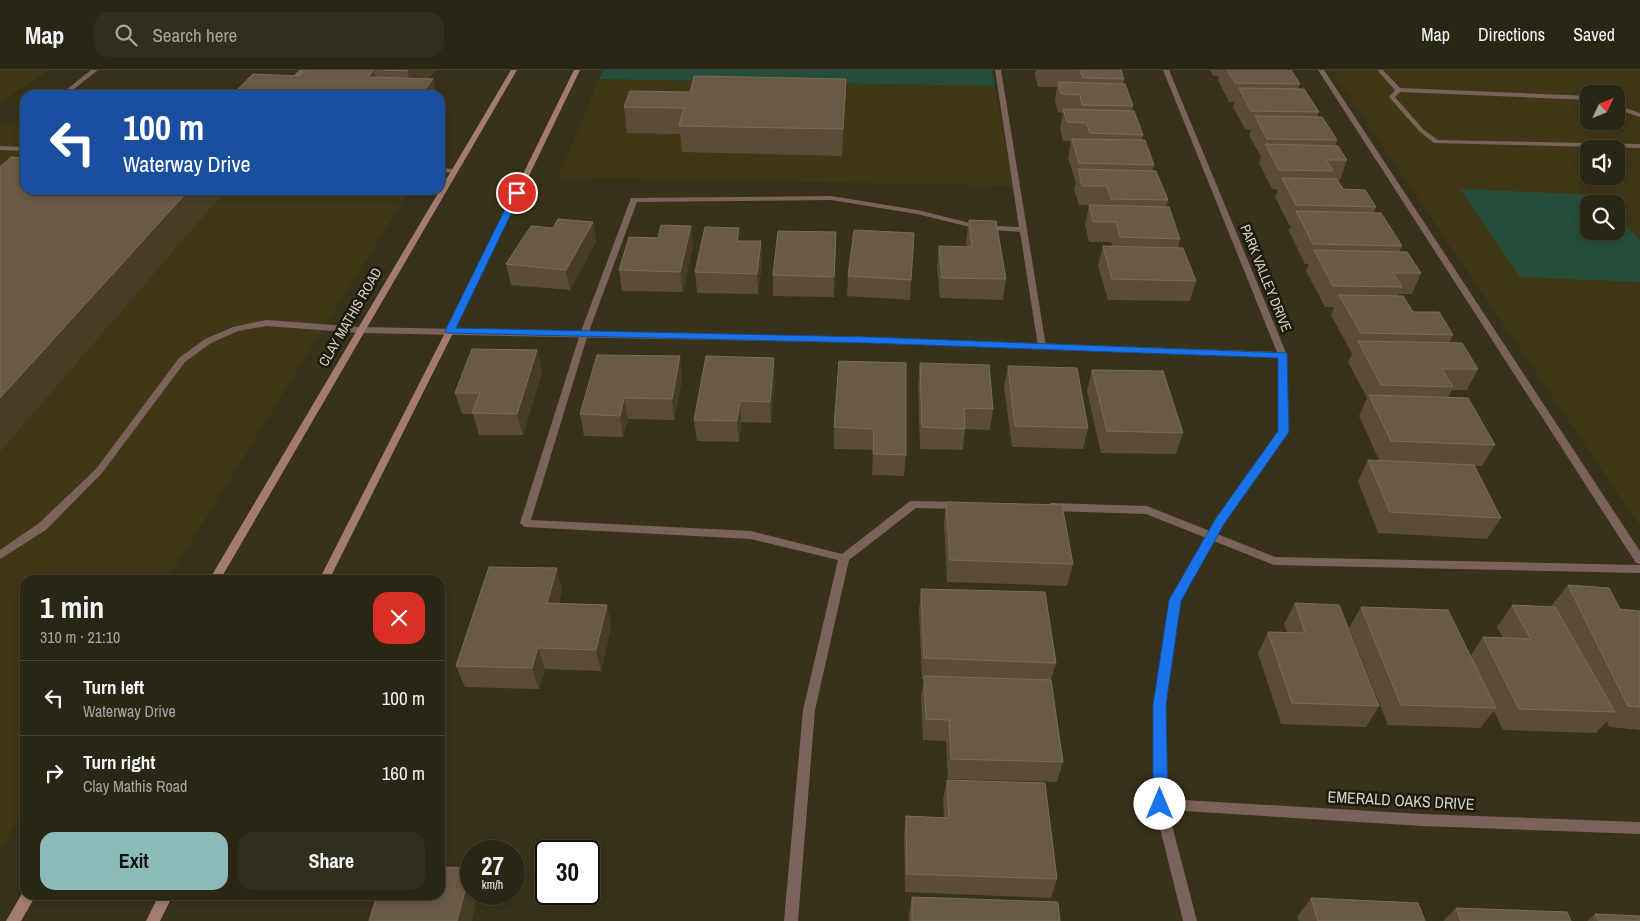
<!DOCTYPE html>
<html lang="en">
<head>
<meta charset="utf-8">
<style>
	body { margin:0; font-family:"Archivo Narrow",sans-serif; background:#322e1d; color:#f1f3f6; height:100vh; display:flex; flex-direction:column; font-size:19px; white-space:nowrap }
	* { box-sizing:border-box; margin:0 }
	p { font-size:16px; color:#a5a5a0 }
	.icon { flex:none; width:28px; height:28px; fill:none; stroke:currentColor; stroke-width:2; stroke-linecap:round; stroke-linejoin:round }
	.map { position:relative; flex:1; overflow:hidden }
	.drawer { position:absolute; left:20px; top:505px; width:425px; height:325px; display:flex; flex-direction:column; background:#2a2614; border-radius:15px; box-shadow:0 2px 8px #0003,0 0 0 1px #464334 }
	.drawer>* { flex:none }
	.guide { position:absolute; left:20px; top:20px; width:425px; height:105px; border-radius:15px; box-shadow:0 2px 8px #0003,0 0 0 1px #464334; background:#1a4fa0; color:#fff; overflow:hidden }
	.needle { width:32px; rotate:47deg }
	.fabs { position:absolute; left:1580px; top:15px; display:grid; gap:10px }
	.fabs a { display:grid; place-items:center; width:45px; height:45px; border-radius:10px; background:#2a2614; box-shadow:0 2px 8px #0003,0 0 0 1px #464334; font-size:25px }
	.speed { position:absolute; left:460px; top:770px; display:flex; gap:10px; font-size:25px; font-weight:700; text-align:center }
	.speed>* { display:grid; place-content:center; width:65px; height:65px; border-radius:50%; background:#2a2614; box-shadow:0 2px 8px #0003,0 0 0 1px #464334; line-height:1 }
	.speed small { font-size:12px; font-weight:400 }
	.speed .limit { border:2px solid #111; border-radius:8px; background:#fff; color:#111 }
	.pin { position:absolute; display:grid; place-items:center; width:42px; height:42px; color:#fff; margin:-21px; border:2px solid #fff; border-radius:50%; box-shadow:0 1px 5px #0007 }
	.me { position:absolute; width:55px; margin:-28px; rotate:0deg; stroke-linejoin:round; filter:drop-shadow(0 0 4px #0008) }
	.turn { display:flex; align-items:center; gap:18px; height:105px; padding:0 20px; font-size:22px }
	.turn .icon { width:65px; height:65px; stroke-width:2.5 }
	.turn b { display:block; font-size:35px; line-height:42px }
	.round { display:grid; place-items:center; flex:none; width:52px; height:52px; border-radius:15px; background:#322e1d }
	.headline { display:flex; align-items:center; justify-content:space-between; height:85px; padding:0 20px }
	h1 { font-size:30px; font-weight:700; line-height:38px }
	.action { display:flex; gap:10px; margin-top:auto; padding:10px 20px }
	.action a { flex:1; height:58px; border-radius:15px; background:#8bbbb9; color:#111; font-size:20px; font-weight:700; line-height:58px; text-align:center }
	.action a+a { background:#322e1d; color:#f1f3f6 }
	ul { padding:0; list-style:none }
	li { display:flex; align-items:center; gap:15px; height:75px; padding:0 20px; border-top:1px solid #464334 }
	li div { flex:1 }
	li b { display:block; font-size:19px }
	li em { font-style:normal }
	header { display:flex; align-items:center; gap:30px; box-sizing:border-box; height:70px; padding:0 25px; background:#2a2614; border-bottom:1px solid #464334 }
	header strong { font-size:24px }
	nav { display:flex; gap:28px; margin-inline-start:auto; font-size:18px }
	.search { width:350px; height:45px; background:#322e1d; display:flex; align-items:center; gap:12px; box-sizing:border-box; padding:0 18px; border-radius:15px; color:#a5a5a0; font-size:19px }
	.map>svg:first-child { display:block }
	.built { fill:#403717; fill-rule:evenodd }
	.green { fill:#264d3a }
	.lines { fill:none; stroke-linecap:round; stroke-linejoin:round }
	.service { fill:#7b625a; fill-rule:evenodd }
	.minor { fill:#7b625a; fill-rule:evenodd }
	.secondary { fill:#a37c6f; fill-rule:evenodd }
	.wall { fill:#5b4c38 }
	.shaded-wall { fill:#483c25 }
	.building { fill:#685a46; stroke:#796d5a }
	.route { fill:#1a73e8; stroke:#114b97 }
	.labels { text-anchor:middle; stroke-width:5; stroke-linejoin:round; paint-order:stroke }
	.street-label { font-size:14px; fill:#d5d1c3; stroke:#1d1a0f }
	.near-street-label { font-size:16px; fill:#d5d1c3; stroke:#1d1a0f }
</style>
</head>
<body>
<header>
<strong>Map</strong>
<div class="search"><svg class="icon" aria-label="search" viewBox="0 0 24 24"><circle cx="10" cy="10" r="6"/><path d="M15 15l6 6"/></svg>Search here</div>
<nav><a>Map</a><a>Directions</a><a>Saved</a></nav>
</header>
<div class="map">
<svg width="1640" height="851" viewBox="0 0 1640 851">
	<rect width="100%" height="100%" fill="#38321a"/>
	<path class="built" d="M0 0H49L0 33Z
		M1331 0H1640V456ZM1589 24H1616V51H1589ZM1589 79H1616V106H1589ZM1589 134H1616V161H1589Z
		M599 9 995 16 1013 116 558 107Z
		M0 55H25V120H410L167 510H25V739L0 780Z"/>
	<path class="green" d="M603 0H992L995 16 599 9Z
		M1460 119 1600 125 1608 134H1589V161H1616V144L1640 171V212L1520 207Z"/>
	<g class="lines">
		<path class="service" d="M91 0H98L74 19 245 23 248 25H162L66 22V20Z
			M299 0H305C299 7 293 16 284 15V13L291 9Z
			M995 0H1001L1046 276 1045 278H1039L1038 276 1020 162 978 159 917 144 831 130 637 132 588 264 531 450 751 461 842 484 910 431 963 432 964 435 963 438 959 439 916 438 849 490 815 640 798 851H784L803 640 838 490 751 469 525 457 520 453 580 264 631 128 831 126 917 140 978 155 1019 157Z
			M1318 0H1324L1640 481V494L1636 493Z
			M1377 0H1383L1400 18 1589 26V30L1400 22 1395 27 1423 59 1438 70 1640 74V78L1434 73 1419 61 1390 28 1389 27 1395 20Z
			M1616 35 1640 43V47L1616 39Z
			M0 76 25 77V81L0 80Z
			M440 98 455 99 458 101 455 103 440 102Z
			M266 250 361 257 365 260 361 263 266 256 238 261 211 273 185 292 102 403 46 460 0 489V480L38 454 96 399 179 288 205 269 233 257Z
			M1051 433 1147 436 1275 487 1640 495V503L1274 495 1146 444 1051 441 1046 437Z"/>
		<path class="minor" d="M1163 0H1169L1287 285 1288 362 1224 453 1180 530 1166 635V729L1422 744 1640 752V764L1422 756 1168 740 1197 851H1183L1154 734V635L1170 530 1216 448 1278 362 1279 288 869 273 361 263 357 260 361 257 869 267 1277 282Z"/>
		<path class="secondary" d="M511 0H517L220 510H209Z
			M574 0H580L454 261 329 510H319L446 261Z
			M24 820 25 825H36L21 851H6Z
			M159 825H173L160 851H146Z"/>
	</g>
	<path class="wall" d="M306 0H435L428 9 300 6Z
		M1036 0H1121L1124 9 1123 14 1133 36 1132 41 1143 65 1142 70 1154 95 1153 101 1168 130 1166 137 1180 169 1178 178 1196 211 1190 231 1108 230 1098 196 1103 176H1112L1111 172H1089L1085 155 1089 135H1079L1074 119 1076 113 1068 88 1071 71H1063L1060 58 1063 43 1058 42 1055 30 1057 17H1038L1035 5Z
		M1210 0H1291L1300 14 1298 19 1319 42 1317 47 1337 70 1335 76 1347 90 1340 110H1337L1343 119 1376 137 1374 143 1402 176 1399 182 1421 203 1412 224H1399L1398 226 1413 242 1453 265 1449 273 1478 299 1467 320H1452L1448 327 1495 375 1482 396H1474L1501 448 1487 469 1378 463 1358 411 1368 390H1379L1359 346 1367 328 1348 292 1352 284 1331 245 1334 237H1325L1306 201 1309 194H1305L1289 161 1291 155H1289L1275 127 1278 120 1272 119 1259 93 1261 87 1249 65 1251 60 1245 59 1233 37 1235 32H1229L1218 10 1219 6H1213Z
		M846 9 845 35 842 86 682 82 680 64 627 63 624 37 690 22Z
		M969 150 1006 209 1003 230 940 228 937 196 939 176 967 177 966 170Z
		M593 152 596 172 570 220 511 215 506 194Z
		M836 162 834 227 773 226V205Z
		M914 163 910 230 847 226 848 206Z
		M740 171H761L762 191 758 224 697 223 695 202Z
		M693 176 683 222 622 221 619 200Z
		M537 280 542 301 523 365H479L473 344H462L455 323Z
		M906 293V385L904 406 872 405 873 380 834 379V357Z
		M920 293 993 339 990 360 965 359 963 380 920 379 918 314Z
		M1008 296 1088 358 1083 379 1012 377 1004 317Z
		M1092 300 1183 363 1176 384 1101 383 1087 321Z
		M682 308 674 350 628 349 623 367 584 366 580 344Z
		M775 309 771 353 741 352 739 372 697 371 694 350Z
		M946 432 1073 494 1067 516 947 512 944 453Z
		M1568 515 1620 539 1640 541V660L1609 657 1607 651 1596 663 1503 660 1494 641 1480 658 1388 655 1349 558 1361 537 1471 585 1483 567 1503 568 1497 557 1512 535 1552 537 1551 536Z
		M562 519 559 533 607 535 611 556 601 601 545 599 539 619 465 617 456 596Z
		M921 519 1056 593 1051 610 1063 692 1057 712 948 709 946 671 923 670 921 627 924 609H922L919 540Z
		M1295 533 1379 636 1366 657 1281 654 1258 583 1268 562H1287L1284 554Z
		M947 710 1057 809 1051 828 905 822 904 765 906 746 944 748 943 729Z
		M912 827 1060 851H909V845Z
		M1311 828 1425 851H1299L1297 847Z
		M1456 838 1571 851H1443Z
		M1595 844 1640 851H1587Z"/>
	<path class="shaded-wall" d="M374 0 381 25 368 7Z
		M408 0H435L415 25H414L407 1Z
		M433 9 437 25H421Z
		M846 9 845 35 842 86 843 59Z
		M189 120H226L0 382V328Z
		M593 152 596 172 570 220 566 200Z
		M691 156 693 176 683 222 680 202Z
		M739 158 740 178 737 171Z
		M761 171 762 191 758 224 757 204Z
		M537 280 542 301 523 365 517 344Z
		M680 286 682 308 674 350 672 329Z
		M774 288 775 309 771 353 770 332Z
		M624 328 628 349 623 367 620 346Z
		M740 331 741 352 739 372 737 351Z
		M557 498 562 519 553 554 547 533Z
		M607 535 611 556 601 601 596 580Z
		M538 578 545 599 539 619 532 598Z
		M471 798V824H478L472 851H457Z"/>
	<path class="building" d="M306 0H374L368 7 433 9 421 25H232L253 4 300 6Z
		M384 0H408L407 1Z
		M1080 0H1121L1124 9 1083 8Z
		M1227 0H1291L1300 14 1235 13Z
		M694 6 846 9 843 59 679 56 684 38 624 37 630 21 690 22Z
		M1058 12 1125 14 1133 36 1082 35 1080 25 1061 24Z
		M1239 18 1304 19 1319 42 1251 41Z
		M1063 39 1134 41 1143 65 1090 63 1087 53 1067 52Z
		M1255 46 1322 47 1337 70 1267 69Z
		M1072 69 1145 70 1154 95 1079 93Z
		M1265 74 1338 76 1347 90H1326L1333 101 1279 100Z
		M11 87 25 88V120H189L0 328V97Z
		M1078 99 1156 101 1168 130 1111 129 1107 116H1082Z
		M1282 108 1337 109 1343 119 1365 120 1376 137 1296 135Z
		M1089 135 1169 137 1180 169 1120 167 1116 152H1093Z
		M1296 141 1381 143 1402 176 1313 174Z
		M558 149 593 152 566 200 506 194 531 156 553 158Z
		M969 150 996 151 1006 209 942 208 939 176 972 177Z
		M661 155 691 156 680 202 619 200 629 167 658 168Z
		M705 157 739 158 737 171H761L757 204 695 202Z
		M854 160 914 163 911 210 848 206Z
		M778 161 836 162 834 207 773 205Z
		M1103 176 1183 178 1196 211 1112 209Z
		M1314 180 1407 182 1421 203H1393L1402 217 1333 216Z
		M1339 225 1403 226 1413 242H1439L1453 265 1361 263Z
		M1358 271 1462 273 1478 299H1442L1453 317 1381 315Z
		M472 279 537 280 517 344 472 343 480 323H455Z
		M597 285 680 286 672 329 624 328 620 346 580 344Z
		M706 286 774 288 770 332 740 331 737 351 694 350Z
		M839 291 906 293V385L873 384 874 359 834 357Z
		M920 293 989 295 993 339 964 338 965 359 922 357Z
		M1008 296 1077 298 1088 358 1015 356Z
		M1092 300 1163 301 1183 363 1107 361Z
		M1369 325 1468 328 1495 375 1391 371Z
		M1368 390 1474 395 1501 448 1390 442Z
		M946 432 1062 435 1073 494 950 490Z
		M489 497 557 498 547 533 607 535 596 580 538 578 532 598 456 596Z
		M1568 515 1609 518 1620 539 1640 541V637L1628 636Z
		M921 519 1045 522 1056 593 924 588Z
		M1295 533 1339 535 1379 636 1292 633 1268 562 1305 563Z
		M1512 535 1555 537 1615 642 1519 639 1483 567 1531 569Z
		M1361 537 1448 540 1496 638 1401 635Z
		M924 606 1051 610 1063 692 951 689 949 650 926 649Z
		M947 710 1045 713 1057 809 907 804 906 746 949 748Z
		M440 797 471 798 457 851H369L377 825H440Z
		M912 827 1058 832 1060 851H912Z
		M1311 828 1418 833 1425 851H1318Z
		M1456 838 1567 842 1571 851H1461Z
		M1595 844 1640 846V851H1599Z"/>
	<path class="route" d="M517 121 521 123 456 258 869 267 1287 283 1289 362 1224 454 1181 531 1166 635 1168 734 1166 738 1160 740 1155 738 1153 734V635L1169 530 1216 448 1278 361V288L869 273 446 263 445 261 513 123Z"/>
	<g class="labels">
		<g class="street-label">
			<text transform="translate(1266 208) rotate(68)" y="5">PARK VALLEY DRIVE</text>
			<text transform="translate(350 247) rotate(-60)" y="5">CLAY MATHIS ROAD</text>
		</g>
		<g class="near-street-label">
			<text transform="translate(1401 730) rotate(3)" y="6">EMERALD OAKS DRIVE</text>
		</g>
	</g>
</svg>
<div class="fabs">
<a><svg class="needle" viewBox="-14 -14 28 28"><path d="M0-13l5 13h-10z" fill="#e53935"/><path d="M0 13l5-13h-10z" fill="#a5a5a0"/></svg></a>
<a><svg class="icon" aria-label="sound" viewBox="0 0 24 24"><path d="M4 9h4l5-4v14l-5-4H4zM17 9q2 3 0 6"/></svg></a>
<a><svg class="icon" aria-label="search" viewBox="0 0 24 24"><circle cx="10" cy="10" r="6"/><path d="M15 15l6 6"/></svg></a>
</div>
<div class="speed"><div>27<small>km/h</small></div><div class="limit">30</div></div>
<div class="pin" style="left:517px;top:123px;background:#d93025"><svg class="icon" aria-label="arrive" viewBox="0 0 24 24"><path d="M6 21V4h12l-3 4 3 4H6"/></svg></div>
<svg class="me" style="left:1160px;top:734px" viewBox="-20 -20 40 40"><circle r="19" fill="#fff"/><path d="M0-13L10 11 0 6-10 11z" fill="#1a73e8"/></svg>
<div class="guide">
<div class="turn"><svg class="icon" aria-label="left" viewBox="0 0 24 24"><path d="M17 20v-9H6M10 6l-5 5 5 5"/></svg><div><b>100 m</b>Waterway Drive</div></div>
</div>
<section class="drawer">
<div class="headline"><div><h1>1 min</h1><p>310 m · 21:10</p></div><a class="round" style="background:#d93025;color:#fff"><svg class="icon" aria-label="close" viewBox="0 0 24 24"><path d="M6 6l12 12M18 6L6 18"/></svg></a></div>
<ul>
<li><svg class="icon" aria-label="left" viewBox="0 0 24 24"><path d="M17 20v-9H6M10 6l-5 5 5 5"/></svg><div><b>Turn left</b><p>Waterway Drive</p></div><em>100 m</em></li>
<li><svg class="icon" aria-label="right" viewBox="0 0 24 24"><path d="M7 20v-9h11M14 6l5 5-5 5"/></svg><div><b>Turn right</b><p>Clay Mathis Road</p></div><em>160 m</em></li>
</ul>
<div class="action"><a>Exit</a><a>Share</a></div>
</section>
</div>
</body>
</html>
